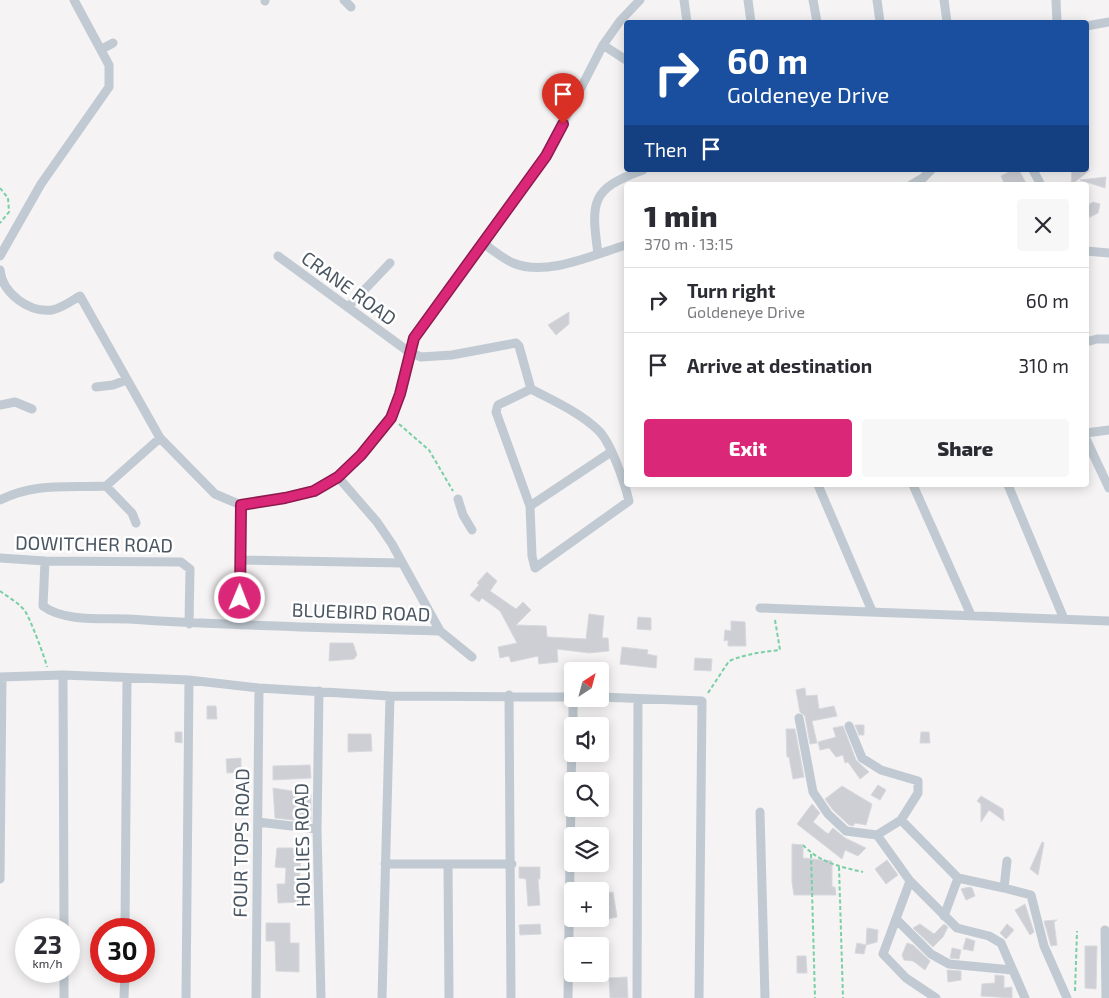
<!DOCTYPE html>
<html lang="en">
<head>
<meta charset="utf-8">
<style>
	body { margin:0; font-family:"Exo 2",sans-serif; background:#f7f7f7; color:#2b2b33; height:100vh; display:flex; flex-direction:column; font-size:19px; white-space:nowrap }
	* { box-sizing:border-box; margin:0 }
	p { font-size:16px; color:#7c7c81 }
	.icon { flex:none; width:28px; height:28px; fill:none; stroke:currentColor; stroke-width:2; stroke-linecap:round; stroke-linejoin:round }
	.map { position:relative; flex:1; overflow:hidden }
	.panel { position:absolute; left:624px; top:182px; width:465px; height:305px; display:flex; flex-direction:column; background:#fff; border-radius:5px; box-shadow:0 2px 12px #0003 }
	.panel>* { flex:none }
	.banner { position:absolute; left:624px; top:20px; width:465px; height:152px; border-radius:5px; box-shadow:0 2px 12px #0003; background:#1a4fa0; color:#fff; overflow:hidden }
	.needle { width:32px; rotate:36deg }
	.fabs { position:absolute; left:564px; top:662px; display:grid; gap:10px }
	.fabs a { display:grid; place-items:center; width:45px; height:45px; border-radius:5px; background:#fff; box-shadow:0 2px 12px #0003; font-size:25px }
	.speed { position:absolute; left:15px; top:918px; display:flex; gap:10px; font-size:25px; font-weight:700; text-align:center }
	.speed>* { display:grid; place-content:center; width:65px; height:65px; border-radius:50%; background:#fff; box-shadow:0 2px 12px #0003; line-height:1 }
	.speed small { font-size:12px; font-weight:400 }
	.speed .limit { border:8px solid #d22; background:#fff; color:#111 }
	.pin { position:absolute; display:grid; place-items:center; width:42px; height:42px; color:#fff; margin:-51px -21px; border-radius:50% 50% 50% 0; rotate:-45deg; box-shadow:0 0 5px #0007 }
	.pin .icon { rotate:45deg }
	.me { position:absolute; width:55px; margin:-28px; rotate:1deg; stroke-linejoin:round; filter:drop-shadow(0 0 4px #0008) }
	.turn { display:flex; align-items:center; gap:18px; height:105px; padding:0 20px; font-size:22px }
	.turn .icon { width:65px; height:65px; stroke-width:2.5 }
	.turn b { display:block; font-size:35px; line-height:42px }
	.then { display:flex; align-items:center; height:48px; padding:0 20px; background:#0003; gap:10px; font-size:19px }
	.round { display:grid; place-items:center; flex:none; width:52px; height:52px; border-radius:5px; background:#f7f7f7 }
	.summary { display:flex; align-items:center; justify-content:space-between; height:85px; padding:0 20px }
	h1 { font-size:30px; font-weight:800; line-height:38px }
	.button { display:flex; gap:10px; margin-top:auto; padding:10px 20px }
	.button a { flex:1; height:58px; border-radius:5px; background:#db2777; color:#fff; font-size:20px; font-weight:800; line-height:58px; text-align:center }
	.button a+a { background:#f7f7f7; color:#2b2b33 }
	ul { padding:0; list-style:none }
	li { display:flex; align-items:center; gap:15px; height:65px; padding:0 20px; border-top:1px solid #e1e1e2 }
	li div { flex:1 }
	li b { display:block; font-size:19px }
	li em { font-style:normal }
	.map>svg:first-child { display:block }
	.building { fill:#cdcfd5; stroke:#d7d9de }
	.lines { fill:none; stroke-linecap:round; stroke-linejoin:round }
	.path { stroke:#7ad0a6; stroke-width:2; stroke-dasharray:4 2.5; stroke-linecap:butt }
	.minor { stroke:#c1cad2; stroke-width:9 }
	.route-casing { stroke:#8e194d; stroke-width:12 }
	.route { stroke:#db2777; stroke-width:9 }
	.labels { text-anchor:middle; stroke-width:5; stroke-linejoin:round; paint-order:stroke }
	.street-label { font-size:19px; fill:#4a5661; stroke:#fff }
</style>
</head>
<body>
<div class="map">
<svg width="1109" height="998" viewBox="0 0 1109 998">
	<rect width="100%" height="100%" fill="#f5f3f3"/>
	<path class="building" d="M1013 170H1019L1027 185H1005L1001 176Z
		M1072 170H1090L1071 185Z
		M1106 177 1105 188 1080 180Z
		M1093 202 1100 204 1098 213 1086 219V206Z
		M569 312V324L556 335 548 325Z
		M487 572 497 581 490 591 516 609 523 602 531 610 516 625 546 626 547 637 586 639 589 614 604 616 602 638H608L609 651 589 653 557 649 558 662 539 664 538 656 511 662 509 656 500 658 498 647 517 643 500 611 482 598 479 602 470 595 479 585 477 583Z
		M638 617 651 618V630L637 629Z
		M731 621 745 622 746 646H728V640L724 641 725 630 731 631Z
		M330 643H353L357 655 354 659 329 661Z
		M622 647 648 650 647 654 657 656 656 668 620 664Z
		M695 658 712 659 711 671 694 670Z
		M805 688 806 696 817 695 819 709 834 706 837 716 812 721 817 743 810 744 805 716 800 712 796 690Z
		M207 706H216L217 719H207Z
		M855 725H864V735H859Z
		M843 726 856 760 869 772 860 779 848 762 845 763 843 755 836 757 829 748 820 750 818 742 836 737 833 728Z
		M786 729H795L804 777 793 779 789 757H787Z
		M175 732H182V743L175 742Z
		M921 732H929L930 743H920Z
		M348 734H371L372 751 348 752Z
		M241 758V772L227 773 226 759Z
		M310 765 311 778 273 780V766Z
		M878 785 886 790 880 800 871 795Z
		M842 786 872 804 866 825 855 823 853 826 849 825 833 810 825 799Z
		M273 788 311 794V822L275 818Z
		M981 796 1003 809 1004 821 989 810 981 822V804L977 801Z
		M812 804 820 813 813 822 828 834 833 828 845 838 866 848 858 856 845 850 842 859 797 824Z
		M1042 842 1044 843 1038 875 1030 869Z
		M792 844 803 845V858L832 861V887H835L836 895H794L792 882Z
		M277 848H308L307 860 301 859 299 884 303 902 278 903 277 884H285L286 868 275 867Z
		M887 860 898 875 886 884 875 869Z
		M519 867H540V879H538L540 905 528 906 526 879 519 878Z
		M969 887 972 888 975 896 966 900 961 889Z
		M613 892 617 917 602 920 600 894Z
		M1025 904 1034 932 1030 935 1015 910Z
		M1057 920 1054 922 1057 945 1051 946 1044 921Z
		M266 923H290V943H299V972L276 971 275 941H266Z
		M540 924 541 934 520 935 519 925Z
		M920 924 934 934 944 924 948 927 943 937 933 947 913 928Z
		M1007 924 1014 930 1006 939 1000 933Z
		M867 928 878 930 877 942 866 945Z
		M966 938 975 941 973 951 963 949Z
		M857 943 866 945 864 954 855 953Z
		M907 943 913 945 930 961 925 970 913 961 904 960 902 955Z
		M1085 946H1097L1096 989 1085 988Z
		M952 948 961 950 959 959 950 958Z
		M797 956H806L807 973H797Z
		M947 970 961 971V980L948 982Z
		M995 975 1004 976V988L1012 987V998L981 996 982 984 995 983Z
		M627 977 628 998H610L609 978Z"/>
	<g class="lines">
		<path class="path" d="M0 188 8 198 9 212 0 223
			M399 424 429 450 453 491
			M0 591C8 597 19 603 25 611 30 618 45 658 47 667
			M708 693 729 661C746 654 762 652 780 650L775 620
			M803 845C819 862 840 867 863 872
			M811 854 815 998
			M839 867 843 998
			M1075 991 1077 931"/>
		<path class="minor" d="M265 0V1
			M344 0 351 7
			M684 0 687 22
			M748 0 751 22
			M813 0 817 22
			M877 0 880 22
			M944 0 947 22
			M1056 0 1057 22
			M1086 26 1109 22
			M603 45 626 60
			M102 49 113 43
			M1033 170 1041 185
			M911 185 923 178 931 170
			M483 243C493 250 502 258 513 263 546 277 593 255 626 245
			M1086 251 1109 253
			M598 254C591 202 590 189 643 170
			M0 256 41 184 109 87V65L74 0
			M278 256 409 352 421 357 452 355 516 343 519 346 531 389C554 401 579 412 598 430 611 442 625 484 629 501L535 568 532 556 530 506 496 412 498 405 531 389
			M0 270C2 293 29 313 52 310 62 308 71 301 80 296L160 438 215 494 241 505 285 498 314 491 338 477 361 455 391 418 400 394 414 338 546 156 603 45 620 21 640 0
			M348 307 390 263
			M1086 342 1097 339H1109
			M96 387 113 385 126 380
			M0 405 15 402 32 409
			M1086 433 1109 430
			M1086 439 1109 488
			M338 477 377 522 392 544 440 631 472 657
			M818 485 872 611
			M913 485 971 615
			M1008 485 1064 619
			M106 486 132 513 136 523
			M458 499 463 515 472 530
			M0 500C36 482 67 488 106 486L160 438
			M241 505 240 598 242 625
			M530 506 611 452
			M0 558 45 561 181 562 190 569 189 624
			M240 560 402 563
			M45 561 43 606C64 622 103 618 128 619 232 626 336 628 440 631
			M760 608 1109 621
			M63 675 64 929
			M0 677 63 675 189 680 259 688 390 696 572 697
			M319 691 317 829 321 998
			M509 695 511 998
			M600 697 702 701 699 998
			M799 718 813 792 828 814 846 831 877 835 901 820 958 878 1004 888 1007 861
			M573 726V699
			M849 726 862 758 881 770 918 781V793L901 820
			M760 812 765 998
			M258 822 317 829
			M877 835 910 881 883 954 906 978 936 998
			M385 864H512
			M448 864 449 998
			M0 879 2 677
			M910 881 957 928 989 936 1001 943 1025 998
			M1004 888 1031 895 1044 946 1067 998
			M944 916 958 878
			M896 919 931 954 949 964 1012 970
			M125 929 127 678
			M1105 930 1106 998
			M64 971V998
			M124 998 125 971
			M186 998 189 680
			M256 998 259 688
			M382 998 390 696
			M568 998 572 728
			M637 998 638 699"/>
	</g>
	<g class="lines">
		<g class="route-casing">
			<path id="route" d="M240 598 241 505 285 498 314 491 338 477 361 455 391 418 400 394 414 338 546 156 563 124"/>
		</g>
		<use href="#route" class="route"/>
	</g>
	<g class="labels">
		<g class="street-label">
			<text transform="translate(349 288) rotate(36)" y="7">CRANE ROAD</text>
			<text transform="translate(94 544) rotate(1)" y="7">DOWITCHER ROAD</text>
			<text transform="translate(361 612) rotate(2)" y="7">BLUEBIRD ROAD</text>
			<text transform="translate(241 843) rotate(-89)" y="7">FOUR TOPS ROAD</text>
			<text transform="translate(302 845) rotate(-91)" y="7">HOLLIES ROAD</text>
		</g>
	</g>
</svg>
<div class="fabs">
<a><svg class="needle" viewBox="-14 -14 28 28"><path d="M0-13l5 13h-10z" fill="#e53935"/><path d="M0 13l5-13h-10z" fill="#7c7c81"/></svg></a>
<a><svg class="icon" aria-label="sound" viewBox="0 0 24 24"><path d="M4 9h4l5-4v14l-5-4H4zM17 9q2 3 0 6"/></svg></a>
<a><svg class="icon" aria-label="search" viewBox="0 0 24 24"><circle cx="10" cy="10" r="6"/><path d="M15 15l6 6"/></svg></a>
<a><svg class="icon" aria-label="layers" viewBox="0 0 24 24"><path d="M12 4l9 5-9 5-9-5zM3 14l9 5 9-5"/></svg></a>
<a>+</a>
<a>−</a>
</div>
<div class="speed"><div>23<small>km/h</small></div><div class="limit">30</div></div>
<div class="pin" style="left:563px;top:124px;background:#d93025"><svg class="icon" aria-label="arrive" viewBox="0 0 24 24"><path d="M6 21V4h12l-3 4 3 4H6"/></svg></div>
<svg class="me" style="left:240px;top:598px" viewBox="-20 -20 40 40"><circle r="17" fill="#db2777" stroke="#fff" stroke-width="3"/><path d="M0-11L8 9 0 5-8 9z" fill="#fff"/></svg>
<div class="banner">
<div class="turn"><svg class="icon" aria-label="right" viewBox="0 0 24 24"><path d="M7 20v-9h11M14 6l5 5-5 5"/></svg><div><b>60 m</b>Goldeneye Drive</div></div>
<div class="then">Then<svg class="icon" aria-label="arrive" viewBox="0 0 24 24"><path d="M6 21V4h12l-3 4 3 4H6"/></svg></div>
</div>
<section class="panel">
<div class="summary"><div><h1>1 min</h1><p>370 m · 13:15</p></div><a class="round"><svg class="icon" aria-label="close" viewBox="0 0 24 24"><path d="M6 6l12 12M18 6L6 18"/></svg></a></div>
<ul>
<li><svg class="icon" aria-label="right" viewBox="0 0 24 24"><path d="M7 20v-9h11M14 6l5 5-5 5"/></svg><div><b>Turn right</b><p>Goldeneye Drive</p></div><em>60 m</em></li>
<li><svg class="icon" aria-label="arrive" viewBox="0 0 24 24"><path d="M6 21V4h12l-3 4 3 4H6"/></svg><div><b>Arrive at destination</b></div><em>310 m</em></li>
</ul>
<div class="button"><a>Exit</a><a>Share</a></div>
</section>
</div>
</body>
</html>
